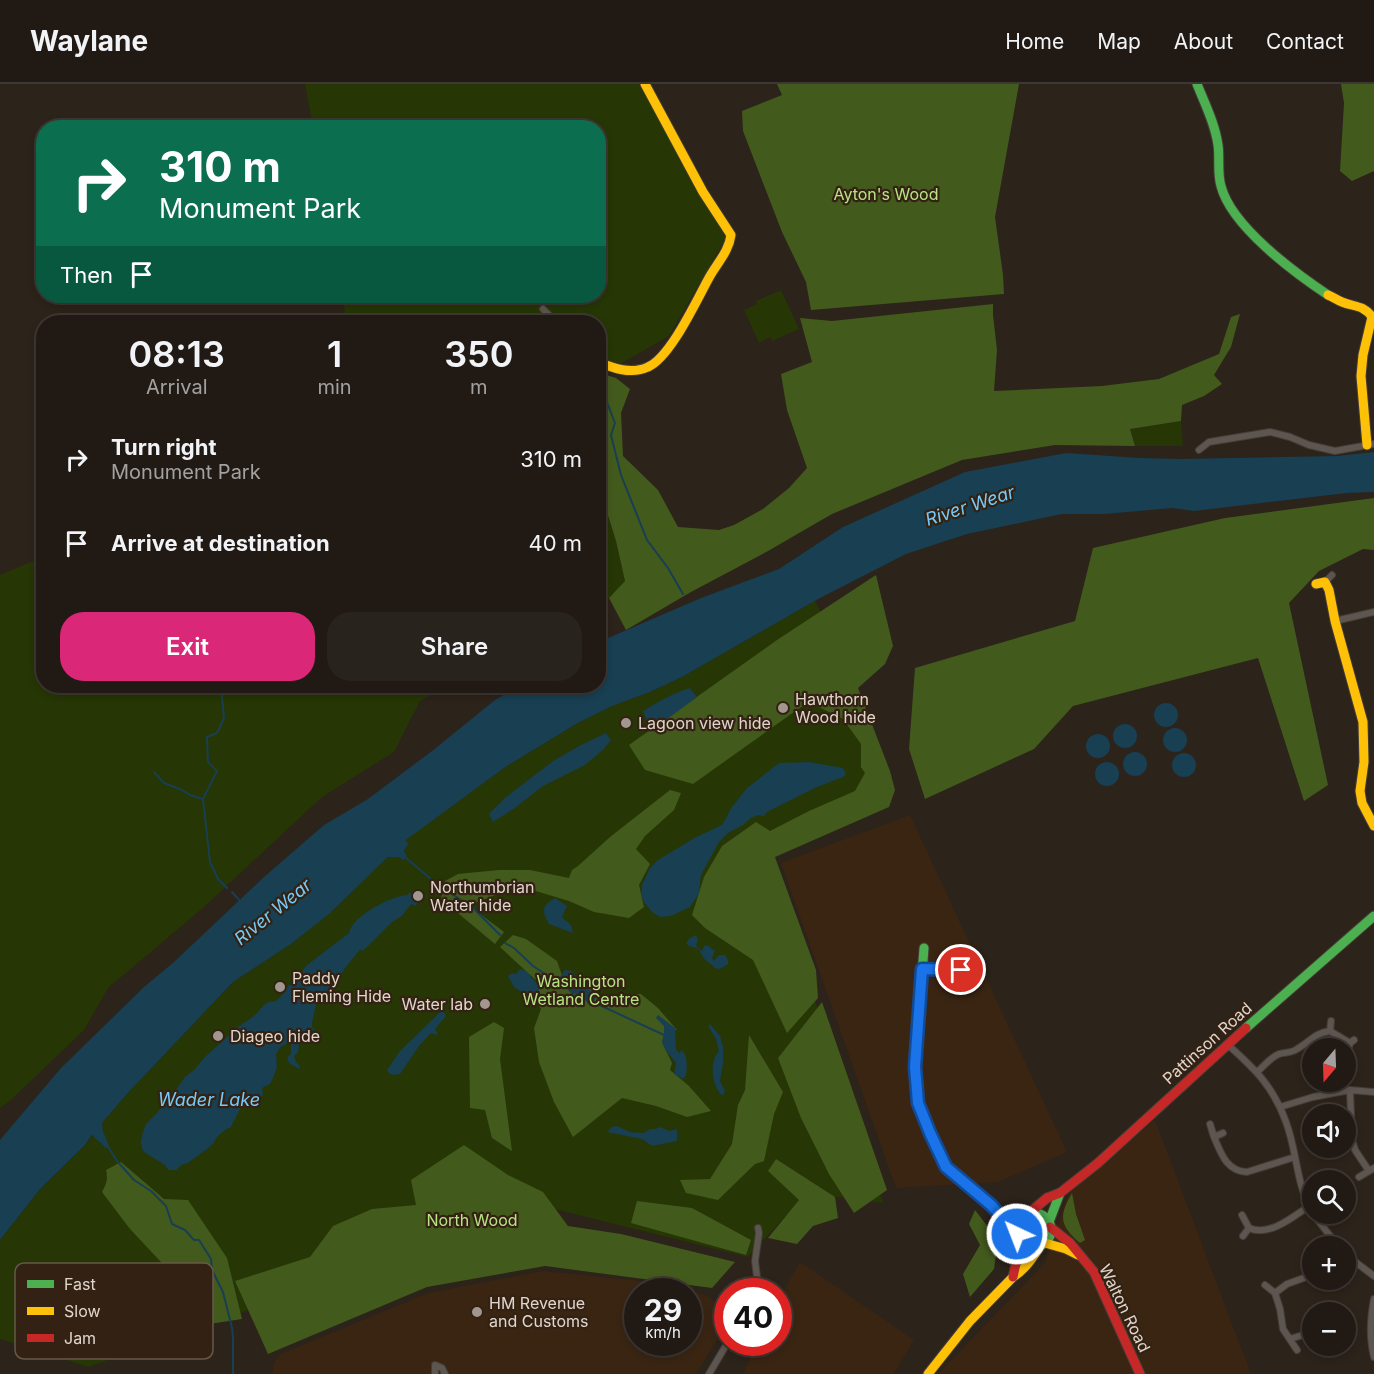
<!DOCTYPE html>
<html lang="en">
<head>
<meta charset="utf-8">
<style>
	body { margin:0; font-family:Inter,sans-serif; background:#29231d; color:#f1f3f6; height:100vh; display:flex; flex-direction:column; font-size:22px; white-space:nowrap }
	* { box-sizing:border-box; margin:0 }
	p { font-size:20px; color:#a2a1a0 }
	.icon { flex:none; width:33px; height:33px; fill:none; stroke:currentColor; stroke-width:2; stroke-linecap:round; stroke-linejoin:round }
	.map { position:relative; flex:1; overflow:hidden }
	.panel { position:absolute; left:36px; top:231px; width:570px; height:378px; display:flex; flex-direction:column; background:#211a14; border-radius:24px; box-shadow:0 3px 9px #0003,0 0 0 2px #3e3834 }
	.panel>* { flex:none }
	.top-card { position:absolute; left:36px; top:36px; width:570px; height:183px; border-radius:24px; box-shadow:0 3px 9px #0003,0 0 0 2px #3e3834; background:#0b6e4f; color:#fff; overflow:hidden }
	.needle { width:39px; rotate:199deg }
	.tools { position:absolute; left:1302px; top:954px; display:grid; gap:12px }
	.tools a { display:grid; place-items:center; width:54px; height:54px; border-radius:50%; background:#211a14; box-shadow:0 3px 9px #0003,0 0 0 2px #3e3834; font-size:30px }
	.speed { position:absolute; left:624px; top:1194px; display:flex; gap:12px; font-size:30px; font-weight:700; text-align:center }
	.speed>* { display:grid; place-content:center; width:78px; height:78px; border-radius:50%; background:#211a14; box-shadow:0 3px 9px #0003,0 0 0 2px #3e3834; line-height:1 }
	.speed small { font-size:15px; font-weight:400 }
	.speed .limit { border:9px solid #d22; background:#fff; color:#111 }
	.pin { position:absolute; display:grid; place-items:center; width:51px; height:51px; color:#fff; margin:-26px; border:3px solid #fff; border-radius:50%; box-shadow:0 2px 6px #0007 }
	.me { position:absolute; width:66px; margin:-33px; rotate:317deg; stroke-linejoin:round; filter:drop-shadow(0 0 4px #0008) }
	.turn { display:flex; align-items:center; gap:21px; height:126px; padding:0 24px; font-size:27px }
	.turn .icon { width:78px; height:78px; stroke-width:2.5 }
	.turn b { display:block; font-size:42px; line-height:51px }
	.then { display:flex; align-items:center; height:57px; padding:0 24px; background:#0003; gap:12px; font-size:22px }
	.eta { display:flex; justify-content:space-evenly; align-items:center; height:102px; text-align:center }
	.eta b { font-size:36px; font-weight:600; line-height:42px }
	.cta { display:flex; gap:12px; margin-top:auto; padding:12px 24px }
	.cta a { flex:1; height:69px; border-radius:24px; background:#db2777; color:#fff; font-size:24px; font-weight:600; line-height:69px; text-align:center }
	.cta a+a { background:#29231d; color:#f1f3f6 }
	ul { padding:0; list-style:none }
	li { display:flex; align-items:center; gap:18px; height:84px; padding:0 24px }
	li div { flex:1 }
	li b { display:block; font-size:22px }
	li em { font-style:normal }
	header { display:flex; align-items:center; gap:36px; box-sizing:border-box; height:84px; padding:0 30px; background:#211a14; border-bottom:2px solid #3e3834 }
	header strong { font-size:28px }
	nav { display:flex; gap:33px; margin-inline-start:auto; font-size:21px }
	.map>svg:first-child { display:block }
	.built { fill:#3a2513; fill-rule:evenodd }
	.green { fill:#263605 }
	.forest { fill:#435a1d }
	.water { fill:#183f52 }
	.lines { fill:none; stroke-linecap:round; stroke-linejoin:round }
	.stream { stroke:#183f52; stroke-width:2 }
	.street-casing { stroke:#453d36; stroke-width:8 }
	.fast-casing { stroke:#453d36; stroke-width:11 }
	.slow-casing { stroke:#453d36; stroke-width:11 }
	.jam-casing { stroke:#453d36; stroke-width:11 }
	.street { stroke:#5d5550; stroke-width:6 }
	.fast { stroke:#4caf50; stroke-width:9 }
	.slow { stroke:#ffc107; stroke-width:9 }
	.jam { stroke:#c62828; stroke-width:9 }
	.route-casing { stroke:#114b97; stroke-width:15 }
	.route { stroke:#1a73e8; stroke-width:10 }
	.poi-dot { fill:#a2978e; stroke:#332213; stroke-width:2 }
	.labels { text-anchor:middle; stroke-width:4.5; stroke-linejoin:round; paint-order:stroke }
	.park-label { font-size:16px; fill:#b9e484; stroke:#332213 }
	.poi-label { font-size:16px; fill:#e1d5cc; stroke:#332213; text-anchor:start }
	.street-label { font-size:16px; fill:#e1d5cc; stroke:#332213 }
	.water-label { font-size:18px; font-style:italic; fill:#75caf8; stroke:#332213 }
	.key { fill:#332213; stroke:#67584a; stroke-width:1.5 }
	.key-label { font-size:16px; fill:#e1d5cc }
</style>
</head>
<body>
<header>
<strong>Waylane</strong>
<nav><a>Home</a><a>Map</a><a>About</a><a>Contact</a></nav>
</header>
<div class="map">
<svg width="1374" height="1290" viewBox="0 0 1374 1290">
	<rect width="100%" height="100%" fill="#2c231a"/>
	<path class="built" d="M910 731 1067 1068 998 1098 896 1104 781 779Z
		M1155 1036 1251 1290H938L1045 1179 1068 1110Z
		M800 1178 914 1256 894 1290H743L757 1259 778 1258 779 1215Z
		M543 1187 660 1199 706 1211 727 1228V1239L696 1290H272L274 1279 281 1270 428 1209ZM638 1208H688V1258H638Z"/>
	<path class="green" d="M305 0H639L675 59 726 154 669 252 603 290 599 298 598 238H346L343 212H598V44L313 43Z
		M781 206 799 245 772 257 770 253 759 259 744 226 757 220 756 217Z
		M1181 337 1183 362H1135L1130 345Z
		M598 403 616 457 625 497 609 514 599 520Z
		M43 473 44 602H448L420 617 394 668 322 713 203 824 108 904 84 946 11 1016 0 1024V491Z
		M815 517 836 558 892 701 765 767 883 1119 807 1109 748 1173 506 1113 260 1222 88 1283 0 1255V1156L40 1105 85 1061 93 1051 106 1063 102 1039 127 1010 233 898 291 860 328 830 388 773H399L404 775 407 772 404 767 409 759 406 758 405 756 504 684 576 640 612 622 650 608 682 593Z"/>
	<path class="forest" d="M777 0H1019L995 133 1003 191 1004 210 811 226 806 198 782 148 743 47 742 27 782 11Z
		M1341 0H1374V87L1352 97 1340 87 1344 19Z
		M993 220V231L997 266 994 307 1102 302 1159 295 1219 270 1231 233 1240 230 1231 263 1214 291 1222 300 1204 312 1182 321 1181 337 1130 345 1135 362 1055 361 962 376 832 430 768 467 691 508 626 546 609 514 625 497 616 457 599 403 598 298 603 290 616 294 630 305 621 329 623 372 658 406 678 443 719 446 734 441 763 425 789 404 807 384 787 326 781 290 812 278 800 234 832 237Z
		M1374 414V466L1363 465 1319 487 1289 519 1328 701 1304 717 1258 574 1073 622 1034 665 925 715 909 665 915 584 1075 537 1093 464 1225 434Z
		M876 491 893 562 885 580 858 604 890 687 895 706 889 723 775 773 816 886 818 914 787 949 753 876 705 844 692 831 704 793 722 762 756 738 770 747 809 727 855 707 865 689 861 683V660L843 635 815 621 801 623 693 700 645 686 629 661 777 556Z
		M670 706 681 709 674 726 645 752 636 765 650 780 639 801 644 823 629 834 594 828 569 817 519 802 475 819 471 823 504 848 495 860 441 815 445 797 458 790 499 786H530L569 794 572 786 578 782 610 753Z
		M513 851 526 855 557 877 563 894 573 908 590 916 587 905 588 901 606 916 627 910H641L658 924 677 946 665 943 664 951 662 958 672 979 670 986 689 1002 711 1027 687 1033 656 1022 622 1014 573 1053 554 1018 539 978 534 944 541 925 529 908 542 902 500 863Z
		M822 918 887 1106 854 1129 829 1090 801 1034 778 974Z
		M494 938 504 944 500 975 512 1067 492 1054 485 1026 470 1024 469 953Z
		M749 951 783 1008 774 1030 764 1077 755 1080 718 1116 686 1109 680 1096 710 1095 732 1060 738 1021 745 1006Z
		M464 1061 508 1091 543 1108 568 1142 621 1150 735 1178 712 1204 545 1182 427 1203 268 1270 235 1197 310 1173 333 1142 372 1125 416 1121 411 1096Z
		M776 1075 835 1113 838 1134 813 1142 797 1160 768 1154 799 1116 768 1087Z
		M121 1078 164 1115 188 1116 227 1174 242 1235 190 1243 161 1178 130 1145 102 1108C107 1099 108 1095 106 1086Z
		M1072 1109 1076 1130 1085 1156 1080 1159C1059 1141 1059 1132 1072 1109Z
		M637 1117 692 1124 751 1156 746 1171 631 1139Z
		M975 1126 998 1156 994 1185 970 1213 963 1190 980 1161 969 1140Z"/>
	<path class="water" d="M1374 368V408L1347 409 1194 427 1173 424 1104 430H1062L967 450 906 470 820 514 682 593 650 608 612 622 576 640 504 684 406 756V758L409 759 404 767 407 772 403 776 399 773H388L329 830 291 860 233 898 127 1010 102 1039 103 1047 109 1062 106 1064 92 1051 85 1061 40 1105 0 1156V1056L61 984 144 903 174 878 264 793 324 741 368 715 432 667 495 616 520 602H598L599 558 701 514 779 485 843 443 965 388 1066 369 1140 374 1180 375 1337 372Z
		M690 604 697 613 667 635 647 637 643 627C658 618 673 609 690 604Z
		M1154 631a12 12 0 1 1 24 0a12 12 0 1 1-24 0Z
		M1113 652a12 12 0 1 1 24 0a12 12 0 1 1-24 0Z
		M1163 656a12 12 0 1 1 24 0a12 12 0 1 1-24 0Z
		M606 649 611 656 604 665 585 681 543 702 515 724 493 738 489 730 506 713 553 677 581 661Z
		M1086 662a12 12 0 1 1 24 0a12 12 0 1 1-24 0Z
		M1123 680a12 12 0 1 1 24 0a12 12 0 1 1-24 0Z
		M1172 681a12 12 0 1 1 24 0a12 12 0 1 1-24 0Z
		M809 678 843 684 846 690 843 693 817 703 767 728 764 732 758 731 751 734 743 741 728 749 719 758 701 791 699 809 690 823 671 832 660 833 652 828 644 818 641 811 642 801 650 784 658 776 696 753 722 741 732 723 747 704 779 679Z
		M1095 690a12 12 0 1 1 24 0a12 12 0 1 1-24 0Z
		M409 809H412L418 817 416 822 411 820 402 832 392 838 367 863 362 867 360 865 359 867 345 884 332 906 322 911 317 916 312 939V942L316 948 311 944C299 947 309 955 299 961L298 968 294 972 296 978 300 982 299 985 289 979 287 974 291 969V960L288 959 280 963 278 967 276 970 277 983 273 994 270 1000 262 1004 263 1010 260 1015 243 1019 231 1043 225 1046 217 1053 213 1060 207 1065 188 1079 181 1081 177 1086H168L165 1081 144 1068 142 1065 141 1059 142 1051 146 1040 168 1017 185 993 194 986 205 973 238 943 254 932 264 921 268 918 276 917 285 908 288 902 296 898 305 883 311 878 349 849C352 832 391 812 407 811Z
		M555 814 567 822 562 833 571 841 573 849 549 840C541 826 542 822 555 814Z
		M695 851 698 854 696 862 702 867 704 862 707 861 715 867 712 874 714 877 719 871H725L728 876V880L720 885 715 884C711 879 706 878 703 873 699 868 702 867 696 864 692 863 689 862 686 860L688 856Z
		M520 885 526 887 539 902V909L532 915 514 903 508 892 512 889 516 890Z
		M565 886 572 887 580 898 597 912 590 922 581 911 572 910 566 904 562 895 559 894Z
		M440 928H444L446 932 435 945 438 950 436 951 431 949 419 962 400 990C394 991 390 992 387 986L400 967Z
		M658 931 675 944 676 965 679 969 682 966C688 973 687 982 686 991L683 995 674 990 676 979 665 965 662 958 664 951V942L656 934Z
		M710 940 720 952 723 963V979L720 997 725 1007 723 1012C711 1003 709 977 719 967L716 955 708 942Z
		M617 1042 630 1048 644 1049 650 1045H655L661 1043 669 1047 677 1045V1057L652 1062 642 1055 607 1048 612 1043Z"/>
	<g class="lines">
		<path class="stream" d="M603 308 615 339 611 351 621 391 647 456 668 484 683 510
			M221 602 224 634 217 649 207 653 208 678 217 687 203 715 210 778 218 795 227 804
			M154 688 164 699 182 706 190 711 203 715
			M405 773 439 802 471 822 500 851
			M232 808 240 817
			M505 859 514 864 533 882 566 904
			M593 918 664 951
			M107 1061 117 1077 134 1096 151 1107 166 1122 172 1140 185 1146 194 1156H199L211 1175 212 1186 223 1208 232 1244 233 1254V1290"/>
		<g class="street-casing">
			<path id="street" d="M543 225 556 238
				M1199 366 1209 358 1270 348 1290 353 1309 361 1335 367 1374 360
				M1325 498 1332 491
				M1335 537 1374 528
				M923 885 961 886
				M1331 937 1330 947 1350 959
				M1227 960C1255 985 1273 1002 1286 1038 1297 1067 1296 1100 1312 1128
				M1348 967 1350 959 1354 956
				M1257 988C1264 982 1271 973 1279 970 1286 968 1292 969 1297 965 1310 958 1314 949 1330 947
				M1350 1006 1352 1056 1355 1066 1369 1087
				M1280 1023 1313 1013 1350 1006 1374 1008
				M1210 1040 1214 1053 1223 1049
				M1214 1053C1221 1069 1226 1087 1247 1088L1295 1073
				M1359 1093 1374 1084
				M994 1125 1026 1131
				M1313 1130 1338 1162
				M1242 1131 1249 1144 1243 1152
				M1249 1144C1269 1153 1293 1133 1309 1122
				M1346 1171 1374 1192
				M1265 1201 1275 1209
				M755 1208 757 1193 755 1177 759 1149 758 1144
				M1374 1215C1370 1235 1369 1253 1374 1273
				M1290 1255 1312 1248
				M1297 1266 1283 1245 1280 1225 1275 1209 1287 1200 1312 1191
				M435 1290V1281L442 1284 445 1290
				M709 1290 728 1258"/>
		</g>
		<g class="fast-casing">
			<path id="fast" d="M1197 0C1205 20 1215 40 1218 61 1220 74 1217 89 1221 102 1231 142 1295 189 1328 211
				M924 864 915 983 918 1019 946 1083 991 1121 1017 1150
				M1246 944 1374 832
				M1017 1146a17 17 0 1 1 34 0a17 17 0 1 1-34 0Z
				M1049 1138 1060 1109"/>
		</g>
		<g class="slow-casing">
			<path id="slow" d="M1328 211C1333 213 1337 216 1342 218 1354 223 1364 221 1372 233L1363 271 1361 292 1367 361
				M598 278C613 284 631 291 648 283 671 273 697 215 710 192 718 178 729 167 731 151L703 108 645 0
				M1316 500 1325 498 1329 506 1335 537 1363 638 1364 678 1360 707 1362 719 1374 742
				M1045 1159 1066 1165 1078 1171
				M928 1290 970 1237 1013 1193C1026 1185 1033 1173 1041 1161"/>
		</g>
		<g class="jam-casing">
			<path id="jam" d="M1028 1130 1047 1114 1060 1109 1098 1079 1246 944
				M1050 1143 1070 1159 1094 1188 1140 1290
				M1013 1193 1021 1157"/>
		</g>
		<use href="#street" class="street"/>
		<use href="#fast" class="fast"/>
		<use href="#slow" class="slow"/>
		<use href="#jam" class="jam"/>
	</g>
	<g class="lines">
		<g class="route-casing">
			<path id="route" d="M961 886 922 885 915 983 918 1019 930 1049 946 1083 991 1121 1017 1150"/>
		</g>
		<use href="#route" class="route"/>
	</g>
	<g class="poi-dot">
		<circle cx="783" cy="624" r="6"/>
		<circle cx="626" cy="639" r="6"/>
		<circle cx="418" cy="812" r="6"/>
		<circle cx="280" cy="903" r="6"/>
		<circle cx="485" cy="920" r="6"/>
		<circle cx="218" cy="952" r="6"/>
		<circle cx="477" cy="1228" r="6"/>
	</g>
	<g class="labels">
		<g class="park-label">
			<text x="886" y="116">Ayton's Wood</text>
			<text x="581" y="903">Washington<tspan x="581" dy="18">Wetland Centre</tspan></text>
			<text x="472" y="1142">North Wood</text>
		</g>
		<g class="poi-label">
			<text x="795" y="621">Hawthorn<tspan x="795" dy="18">Wood hide</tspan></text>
			<text x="638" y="645">Lagoon view hide</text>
			<text x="430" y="809">Northumbrian<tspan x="430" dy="18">Water hide</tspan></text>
			<text x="292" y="900">Paddy<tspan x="292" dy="18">Fleming Hide</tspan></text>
			<text x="473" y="926" text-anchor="end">Water lab</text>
			<text x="230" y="958">Diageo hide</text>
			<text x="489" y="1225">HM Revenue<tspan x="489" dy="18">and Customs</tspan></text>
		</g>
		<g class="street-label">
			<text transform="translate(1207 959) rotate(-42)" y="6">Pattinson Road</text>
			<text transform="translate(1125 1224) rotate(64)" y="6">Walton Road</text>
		</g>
		<g class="water-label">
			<text transform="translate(970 422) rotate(-18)" y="6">River Wear</text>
			<text transform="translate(273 828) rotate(-39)" y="6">River Wear</text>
			<text x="209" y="1022">Wader Lake</text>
		</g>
	</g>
	<rect x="15" y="1179" width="198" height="96" rx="9" class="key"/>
	<rect x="27" y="1196" width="27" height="8" fill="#4caf50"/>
	<rect x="27" y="1223" width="27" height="8" fill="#ffc107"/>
	<rect x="27" y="1250" width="27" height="8" fill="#c62828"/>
	<g class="key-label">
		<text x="64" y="1206">Fast</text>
		<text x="64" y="1233">Slow</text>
		<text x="64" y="1260">Jam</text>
	</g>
</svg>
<div class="tools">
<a><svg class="needle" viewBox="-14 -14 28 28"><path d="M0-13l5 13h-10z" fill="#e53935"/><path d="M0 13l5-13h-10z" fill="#a2a1a0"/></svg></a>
<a><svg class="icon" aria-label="sound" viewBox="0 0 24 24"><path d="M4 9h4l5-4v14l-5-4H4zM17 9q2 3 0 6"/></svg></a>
<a><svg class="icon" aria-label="search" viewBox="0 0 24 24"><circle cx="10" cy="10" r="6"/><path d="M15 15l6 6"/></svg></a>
<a>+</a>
<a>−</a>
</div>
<div class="speed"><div>29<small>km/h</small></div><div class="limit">40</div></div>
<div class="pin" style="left:961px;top:886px;background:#d93025"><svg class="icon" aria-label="arrive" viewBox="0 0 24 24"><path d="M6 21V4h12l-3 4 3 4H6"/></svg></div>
<svg class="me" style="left:1017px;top:1150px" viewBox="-20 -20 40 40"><circle r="17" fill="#1a73e8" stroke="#fff" stroke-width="3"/><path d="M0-11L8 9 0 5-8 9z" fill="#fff"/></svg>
<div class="top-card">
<div class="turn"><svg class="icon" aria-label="right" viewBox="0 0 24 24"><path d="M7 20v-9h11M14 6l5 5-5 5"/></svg><div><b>310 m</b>Monument Park</div></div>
<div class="then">Then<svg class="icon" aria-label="arrive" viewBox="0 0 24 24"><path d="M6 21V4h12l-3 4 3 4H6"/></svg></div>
</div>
<section class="panel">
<div class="eta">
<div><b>08:13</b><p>Arrival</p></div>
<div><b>1</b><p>min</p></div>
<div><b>350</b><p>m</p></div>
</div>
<ul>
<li><svg class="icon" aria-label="right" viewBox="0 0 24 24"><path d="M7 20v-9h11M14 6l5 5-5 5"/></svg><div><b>Turn right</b><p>Monument Park</p></div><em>310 m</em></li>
<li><svg class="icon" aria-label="arrive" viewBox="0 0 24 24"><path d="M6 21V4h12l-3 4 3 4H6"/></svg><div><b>Arrive at destination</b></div><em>40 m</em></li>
</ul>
<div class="cta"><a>Exit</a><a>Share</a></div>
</section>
</div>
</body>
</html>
